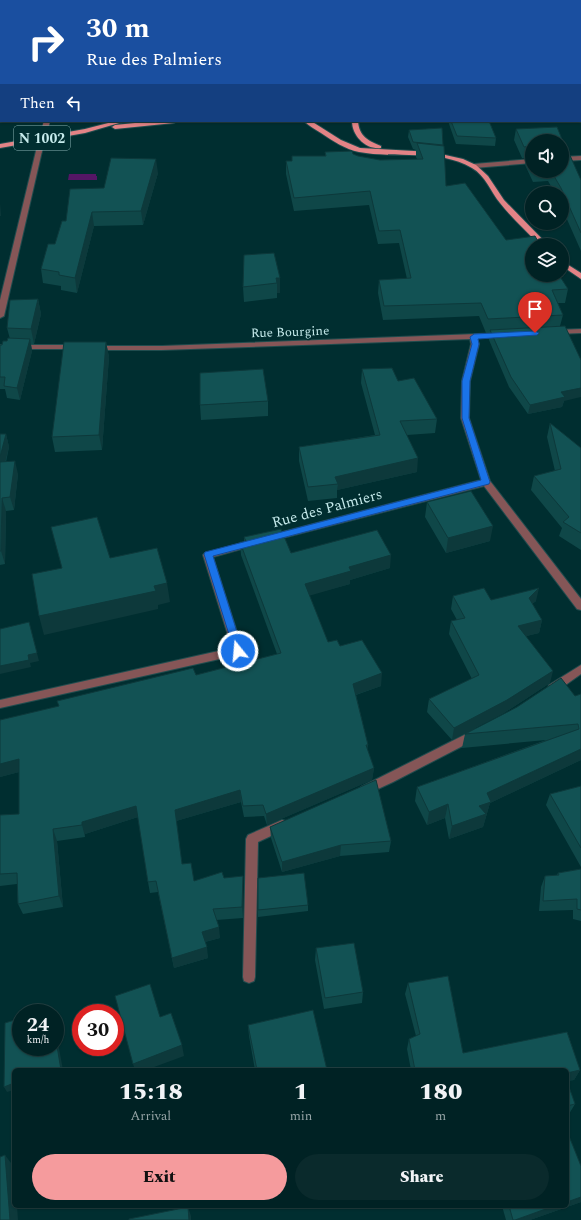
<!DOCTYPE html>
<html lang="en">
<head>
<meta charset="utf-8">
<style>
	body { margin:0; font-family:Spectral,serif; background:#0a2a2c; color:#f1f3f6; height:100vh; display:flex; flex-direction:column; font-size:15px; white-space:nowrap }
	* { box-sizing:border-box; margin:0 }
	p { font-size:13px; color:#95a4a6 }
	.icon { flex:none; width:22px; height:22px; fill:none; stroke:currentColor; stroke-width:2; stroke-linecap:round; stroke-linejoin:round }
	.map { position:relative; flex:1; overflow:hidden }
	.panel { position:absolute; left:12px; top:1068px; width:557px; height:140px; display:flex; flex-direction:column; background:#002224; border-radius:6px; box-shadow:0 1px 3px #0004,0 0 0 1px #223f41 }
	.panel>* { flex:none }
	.guide { position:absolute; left:0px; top:0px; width:581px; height:122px; box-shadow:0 1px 3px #0004,0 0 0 1px #223f41; background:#1a4fa0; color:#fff; overflow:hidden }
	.controls { position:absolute; left:525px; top:134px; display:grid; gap:8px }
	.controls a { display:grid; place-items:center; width:44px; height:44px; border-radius:50%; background:#002224; box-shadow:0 1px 3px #0004,0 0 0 1px #223f41; font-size:20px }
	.speed { position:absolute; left:12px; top:1004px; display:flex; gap:8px; font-size:20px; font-weight:700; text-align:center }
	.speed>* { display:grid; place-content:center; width:52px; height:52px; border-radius:50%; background:#002224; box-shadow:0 1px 3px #0004,0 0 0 1px #223f41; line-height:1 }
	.speed small { font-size:10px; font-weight:400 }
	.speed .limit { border:6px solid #d22; background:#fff; color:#111 }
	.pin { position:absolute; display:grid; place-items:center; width:34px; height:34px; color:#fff; margin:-41px -17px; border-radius:50% 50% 50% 0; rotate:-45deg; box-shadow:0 0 4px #0007 }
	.pin .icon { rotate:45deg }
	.me { position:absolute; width:44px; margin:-22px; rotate:343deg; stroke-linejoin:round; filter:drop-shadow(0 0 3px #0008) }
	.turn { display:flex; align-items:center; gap:14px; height:84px; padding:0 20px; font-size:18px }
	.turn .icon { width:52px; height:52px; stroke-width:2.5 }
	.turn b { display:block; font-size:28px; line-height:34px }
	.then { display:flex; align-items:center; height:38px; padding:0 20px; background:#0003; gap:8px; font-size:15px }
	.eta { display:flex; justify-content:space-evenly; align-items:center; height:68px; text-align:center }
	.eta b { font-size:24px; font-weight:800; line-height:28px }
	.cta { display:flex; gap:8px; margin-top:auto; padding:8px 20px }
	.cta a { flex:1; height:46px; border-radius:24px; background:#f59b9d; color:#111; font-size:16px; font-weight:800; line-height:46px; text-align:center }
	.cta a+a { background:#0a2a2c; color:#f1f3f6 }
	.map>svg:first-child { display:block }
	.water { fill:#551666 }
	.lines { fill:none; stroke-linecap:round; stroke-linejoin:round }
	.minor-casing { stroke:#204c4e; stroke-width:2 }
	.major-casing { stroke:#204c4e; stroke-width:2 }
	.minor { fill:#855657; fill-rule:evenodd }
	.major { fill:#e38386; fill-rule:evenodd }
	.minor-bridge-casing { stroke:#204c4e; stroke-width:7; stroke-linecap:butt }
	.minor-bridge { stroke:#855657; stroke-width:6 }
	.wall { fill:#0f4748; fill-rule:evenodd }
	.shaded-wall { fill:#0d393b }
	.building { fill:#125254; stroke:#0d393b }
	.route { fill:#1a73e8; stroke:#114b97 }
	.labels { text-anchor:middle; stroke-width:3.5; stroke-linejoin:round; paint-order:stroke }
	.far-street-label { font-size:13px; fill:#c5eaeb; stroke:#002e30 }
	.shield { fill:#002e30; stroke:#8ab2b3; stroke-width:1 }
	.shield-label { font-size:14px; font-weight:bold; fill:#c5eaeb }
	.street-label { font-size:15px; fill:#c5eaeb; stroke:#002e30 }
</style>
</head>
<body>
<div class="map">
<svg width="581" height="1220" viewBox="0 0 581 1220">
	<rect width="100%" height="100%" fill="#002e30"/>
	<path class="water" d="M69 174H96V176H97V180H68Z"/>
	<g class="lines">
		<g class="minor-casing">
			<path id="minor" d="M96 0H102L95 1Z
				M399 0H405V1H399Z
				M418 0H427L417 1Z
				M39 149 42 151 4 316 0 318V300L36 151Z
				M581 156V160L562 161V157Z
				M532 159V163L474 168 471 166 474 164Z
				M581 329V333L555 334 551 332 555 330Z
				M503 333H506V337L477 338 479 344 470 381 469 418 490 481 581 599V610L577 609 484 486 271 541 266 538 271 535 481 480 461 418 462 381 471 344 470 339 162 350H93L89 348 93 346H162Z
				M0 345H77L81 347 77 349H0Z
				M253 540 256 541 258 543 256 545 213 557 243 651 242 654 0 708V700L232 648 203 555 205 553Z
				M581 665V674L557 691 553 692 549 691 548 688 549 685Z
				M476 729 480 731 481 734 480 737 393 782 365 795 361 793 359 790 361 787Z
				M282 820 286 821 288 825 286 829 258 842 255 977 254 981 249 983 244 981 243 977 246 839 248 835Z"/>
		</g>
		<g class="major-casing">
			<path id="major" d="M581 47V51L580 52V48Z
				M116 121H126L85 133 0 148V144L85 129Z
				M155 121H177L174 123 115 129 112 127 115 125Z
				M304 121H311L341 140 360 148 432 152 463 159 476 165 488 176 504 200 548 245H540C526 231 512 218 500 203 491 192 485 175 472 168 438 148 396 159 359 152 345 149 333 141 321 133 315 129 309 126 304 121Z
				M352 121H358C359 136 368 141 381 146V148C366 150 352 136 352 121Z
				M562 261 581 273V279L562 266Z"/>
		</g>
		<use href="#minor" class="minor"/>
		<use href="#major" class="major"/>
		<g class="minor-bridge-casing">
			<path id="minor-bridge" d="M39 151 47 121"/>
		</g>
		<use href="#minor-bridge" class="minor-bridge"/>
	</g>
	<path class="wall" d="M448 121H489L496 138 495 146 456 144Z
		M442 128 446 186 506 240 568 289 565 303H557L563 315 560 326 564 401 562 407 528 414 509 387 489 340 490 333H486L479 316 383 320 378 293 379 280 407 279 399 243 378 244 369 205 294 211 286 174V161H292L325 156V152L353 154 358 156 380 160 417 159 416 157V150L413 149 408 137 409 130Z
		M516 129 563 150 581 180V251L562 208V193H555L548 181 533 182 525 165 526 158H522L514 140ZM532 141 562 171H532Z
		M158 173 143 225 94 226 77 293 61 290V286L43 283 41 269 55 244 104 188Z
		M280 278V293H277V298L244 302 243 287Z
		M38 299 41 314 34 344H31L32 351 20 400 7 398 5 389H0V345H2L10 339 7 328Z
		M106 342 109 357 102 450 55 452 52 437Z
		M362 369 398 381 437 419 435 433 407 435 417 472 337 490V498L308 501 299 461V447L375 435 361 383Z
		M268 401V416L201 420 200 405Z
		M550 423 581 448V550L559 536 562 528 531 490 534 476 555 471 547 437Z
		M0 434H6L9 447 6 462 18 474 14 510 6 511 5 564 0 565Z
		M427 502 490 541 446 553 425 517Z
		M244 537 291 553 390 568 350 580V584L309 595 328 642 340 646 381 686 356 695 368 745 367 750 374 768 372 780 267 825 264 816 244 817 241 802 176 821 182 864 194 881 224 878 243 887V918L216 920 220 938 205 942 208 958 174 968 158 892 150 893 148 882 138 817 85 834V837L57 841 63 907 23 914 18 904 17 884 0 886V815L19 814V772L0 777V720L196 675 277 654 241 555 240 542 244 541Z
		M453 596 491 600 536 601 532 604 542 620 539 633 526 636 550 683 504 713 452 740 427 712 429 699 472 679 449 634 451 621 457 620 451 609Z
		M581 694V760L490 803 483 827 449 839 445 818 427 825 415 801 417 787 546 740 462 748 465 734 575 696Z
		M581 786V867L546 805 550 794Z
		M270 827 391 841 389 852 340 856 282 872 271 838Z
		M581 869V921L573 919V910L539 911 541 887 545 876 557 875 558 873Z
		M308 905V911L258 917V910Z
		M316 948 363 992 362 1003 324 1009 315 960Z
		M448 976 463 1053 567 1032 580 1070 574 1080 567 1081V1070H411L407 1049 409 1039 416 1036 405 994 408 983Z
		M248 1025 327 1070H255L249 1036Z
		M567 1081 575 1104 569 1114H567Z
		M581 1166V1202L530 1220H506L502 1206H567Z
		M96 1206H131V1208H97Z"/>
	<path class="shaded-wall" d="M156 159 158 173 143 225 141 211Z
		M0 203 1 216H0Z
		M92 212 94 226 77 293 75 278Z
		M276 278H280V293H277V283Z
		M38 299 41 314 34 344 31 329Z
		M30 339 32 351 20 400 17 388Z
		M106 342 109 357 102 450 99 435Z
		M581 388V397L564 401 562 407 528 414 530 405 561 392Z
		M6 434 9 447 2 475 0 467V457Z
		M418 458 417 472 337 490 338 484 335 477Z
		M15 461 18 474 14 510 10 497Z
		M2 498 6 511 5 564 1 551Z
		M493 526 490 541 446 553 448 538Z
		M391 555 390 568 350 580V584L305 597V584L349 567Z
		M167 583 170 602 158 605V609L44 635 39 616 154 586Z
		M539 588 536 601 525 610 529 598Z
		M542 620 539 633 515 639 518 626Z
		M29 622 39 661 30 663 31 667 0 674V666L28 655Z
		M553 671 550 683 504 713 452 740 454 728Z
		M382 673 381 686 352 696 353 684Z
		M581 749V760L490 803 483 827 449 839 452 826 479 806 487 793Z
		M19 759 23 771 0 777V764Z
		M374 768 372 780 267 825 266 814Z
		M240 790 241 802 176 821 175 810Z
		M448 804 445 818 427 825 429 812Z
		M136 806 138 817 85 834V837L82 825V822Z
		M53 829 57 841 63 907 59 896Z
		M341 845 340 856 282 872V862Z
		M243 876V918L242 907Z
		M219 927 220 938 204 942 202 932Z
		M207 947 208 958 174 968 172 958Z
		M55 1029 56 1032 63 1070H61L55 1034Z
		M182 1045 184 1056 146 1070H135L133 1064Z
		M580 1070 574 1080 567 1081V1073Z
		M14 1083V1090L7 1092 4 1087Z
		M5 1155 14 1167V1206H17L18 1220H10Z
		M581 1197V1202L530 1220H515L554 1206H567V1202Z
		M188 1207 191 1216V1220H189Z"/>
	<path class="building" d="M213 0H242V1H213Z
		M451 121H489L496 138 457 136Z
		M557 127 564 144 563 150 568 151 581 180V233L561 188 551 171H562V141H532V146L524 147 516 129Z
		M442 128 443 145 413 142 409 130Z
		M417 143 444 146 446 186 465 183 506 240 535 236 540 245H532V275H559L568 289 552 290 563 315 488 319 481 303 384 306 379 280 411 278 400 230 379 231 370 191 294 198 286 161H292V156H326L325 152 352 151 353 154 358 156 380 160 423 159Z
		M527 153H532V164Z
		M111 158 156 159 141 211 92 212 75 278 59 275V272L41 269 48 244H55L62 221H66L70 189 104 188Z
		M274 253 280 278H276L277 283 243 287 244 255Z
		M38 299 31 329 7 328 10 300Z
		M565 326 581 360V388L561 392 565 397 530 405 511 377 490 330Z
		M8 338 30 339 17 388 4 386 5 377H0V345H2L3 341H7Z
		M64 342H106L99 435 52 437Z
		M392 368 398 381 414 378 437 419 400 421 418 458 335 477 338 484 308 487 299 447 380 435 362 369Z
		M263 369 268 401 200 405V373Z
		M550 423 581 448V533L563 522 569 517 534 476 561 469Z
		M0 434H6L0 457Z
		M15 461 10 497 2 498 1 551H0V462Z
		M471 491 493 526 448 538 427 502Z
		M97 517 110 558 157 548 167 583 154 586 156 591 39 616 32 574 62 568 51 527Z
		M281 529 291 553 377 530 391 555 349 567 351 571 305 584 328 642 337 640 340 646 362 640 382 673 353 684 368 745H366L374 768 266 814 263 805 243 806 240 790 175 810 182 864 191 863 194 881 222 872 224 878 243 876 242 907 213 909 219 927 202 932 207 947 172 958 156 881 148 882 136 806 82 822V825L53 829 59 896 18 904 17 873 0 874V815L19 814V759L0 764V720L59 706 57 701 193 668 196 675 281 653 240 542 246 541 244 537Z
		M484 588 491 600 539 588 529 598 542 620 518 626 553 671 507 700 454 728 429 699 479 675 451 621 465 618 453 596Z
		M29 622 37 653 28 655 29 660 0 666V629Z
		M561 678 575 696 581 694V749L487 793 491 802 479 806 486 814 452 826 448 804 429 812 417 787 579 729 578 724 465 734 517 707Z
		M376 780 391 841 341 845 282 862 270 827Z
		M581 786V848L550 794Z
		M581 869V910L577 909V899L543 901 545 876 559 875 558 873Z
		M304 873 308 905 258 910V878Z
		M354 943 363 992 325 998 316 948Z
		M448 976 463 1053 567 1032 580 1070 567 1073V1070H415L409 1039 420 1034 408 983Z
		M150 984 160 1017 171 1013 182 1045 133 1064 115 996Z
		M313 1010 327 1070H257L248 1025Z
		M21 1018V1047H55V1034L61 1070H14V1083L4 1087 5 1023Z
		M567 1081 575 1104 567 1106Z
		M567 1131 581 1166V1197L567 1202Z
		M5 1155 10 1220H0V1157Z
		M509 1206H554L515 1220H513Z
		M188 1207 189 1220H129V1219Z"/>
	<path class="route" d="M535 331 539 333 537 335 478 339 479 344 470 381 469 418 490 482 489 484 213 556 243 651 242 654H235L204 554 205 552 481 480 462 418V381L472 344 470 337 474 334Z"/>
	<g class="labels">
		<g class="far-street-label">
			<text transform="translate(290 331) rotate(-2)" y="5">Rue Bourgine</text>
		</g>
		<rect class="shield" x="14" y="126" width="56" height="24" rx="3"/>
		<g class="shield-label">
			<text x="42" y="143">N 1002</text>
		</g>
		<g class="street-label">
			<text transform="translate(327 508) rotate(-15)" y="5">Rue des Palmiers</text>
		</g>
	</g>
</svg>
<div class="controls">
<a><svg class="icon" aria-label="sound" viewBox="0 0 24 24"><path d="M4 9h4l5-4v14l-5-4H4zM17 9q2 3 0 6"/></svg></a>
<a><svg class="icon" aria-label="search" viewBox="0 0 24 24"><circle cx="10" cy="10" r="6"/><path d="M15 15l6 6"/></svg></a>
<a><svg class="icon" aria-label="layers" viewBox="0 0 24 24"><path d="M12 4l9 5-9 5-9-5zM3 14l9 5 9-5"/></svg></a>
</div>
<div class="speed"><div>24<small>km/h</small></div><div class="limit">30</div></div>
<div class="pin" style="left:535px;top:333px;background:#d93025"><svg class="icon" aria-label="arrive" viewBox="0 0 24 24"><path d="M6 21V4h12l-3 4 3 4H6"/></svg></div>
<svg class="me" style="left:238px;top:651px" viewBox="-20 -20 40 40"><circle r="17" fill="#1a73e8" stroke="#fff" stroke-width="3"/><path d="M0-11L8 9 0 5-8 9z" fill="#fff"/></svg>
<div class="guide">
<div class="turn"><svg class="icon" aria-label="right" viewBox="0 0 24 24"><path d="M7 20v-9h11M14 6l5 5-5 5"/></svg><div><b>30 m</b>Rue des Palmiers</div></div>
<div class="then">Then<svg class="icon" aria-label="left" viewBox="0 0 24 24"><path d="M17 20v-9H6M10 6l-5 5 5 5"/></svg></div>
</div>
<section class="panel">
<div class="eta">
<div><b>15:18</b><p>Arrival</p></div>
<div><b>1</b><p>min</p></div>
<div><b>180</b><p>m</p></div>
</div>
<div class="cta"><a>Exit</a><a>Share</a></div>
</section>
</div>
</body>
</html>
